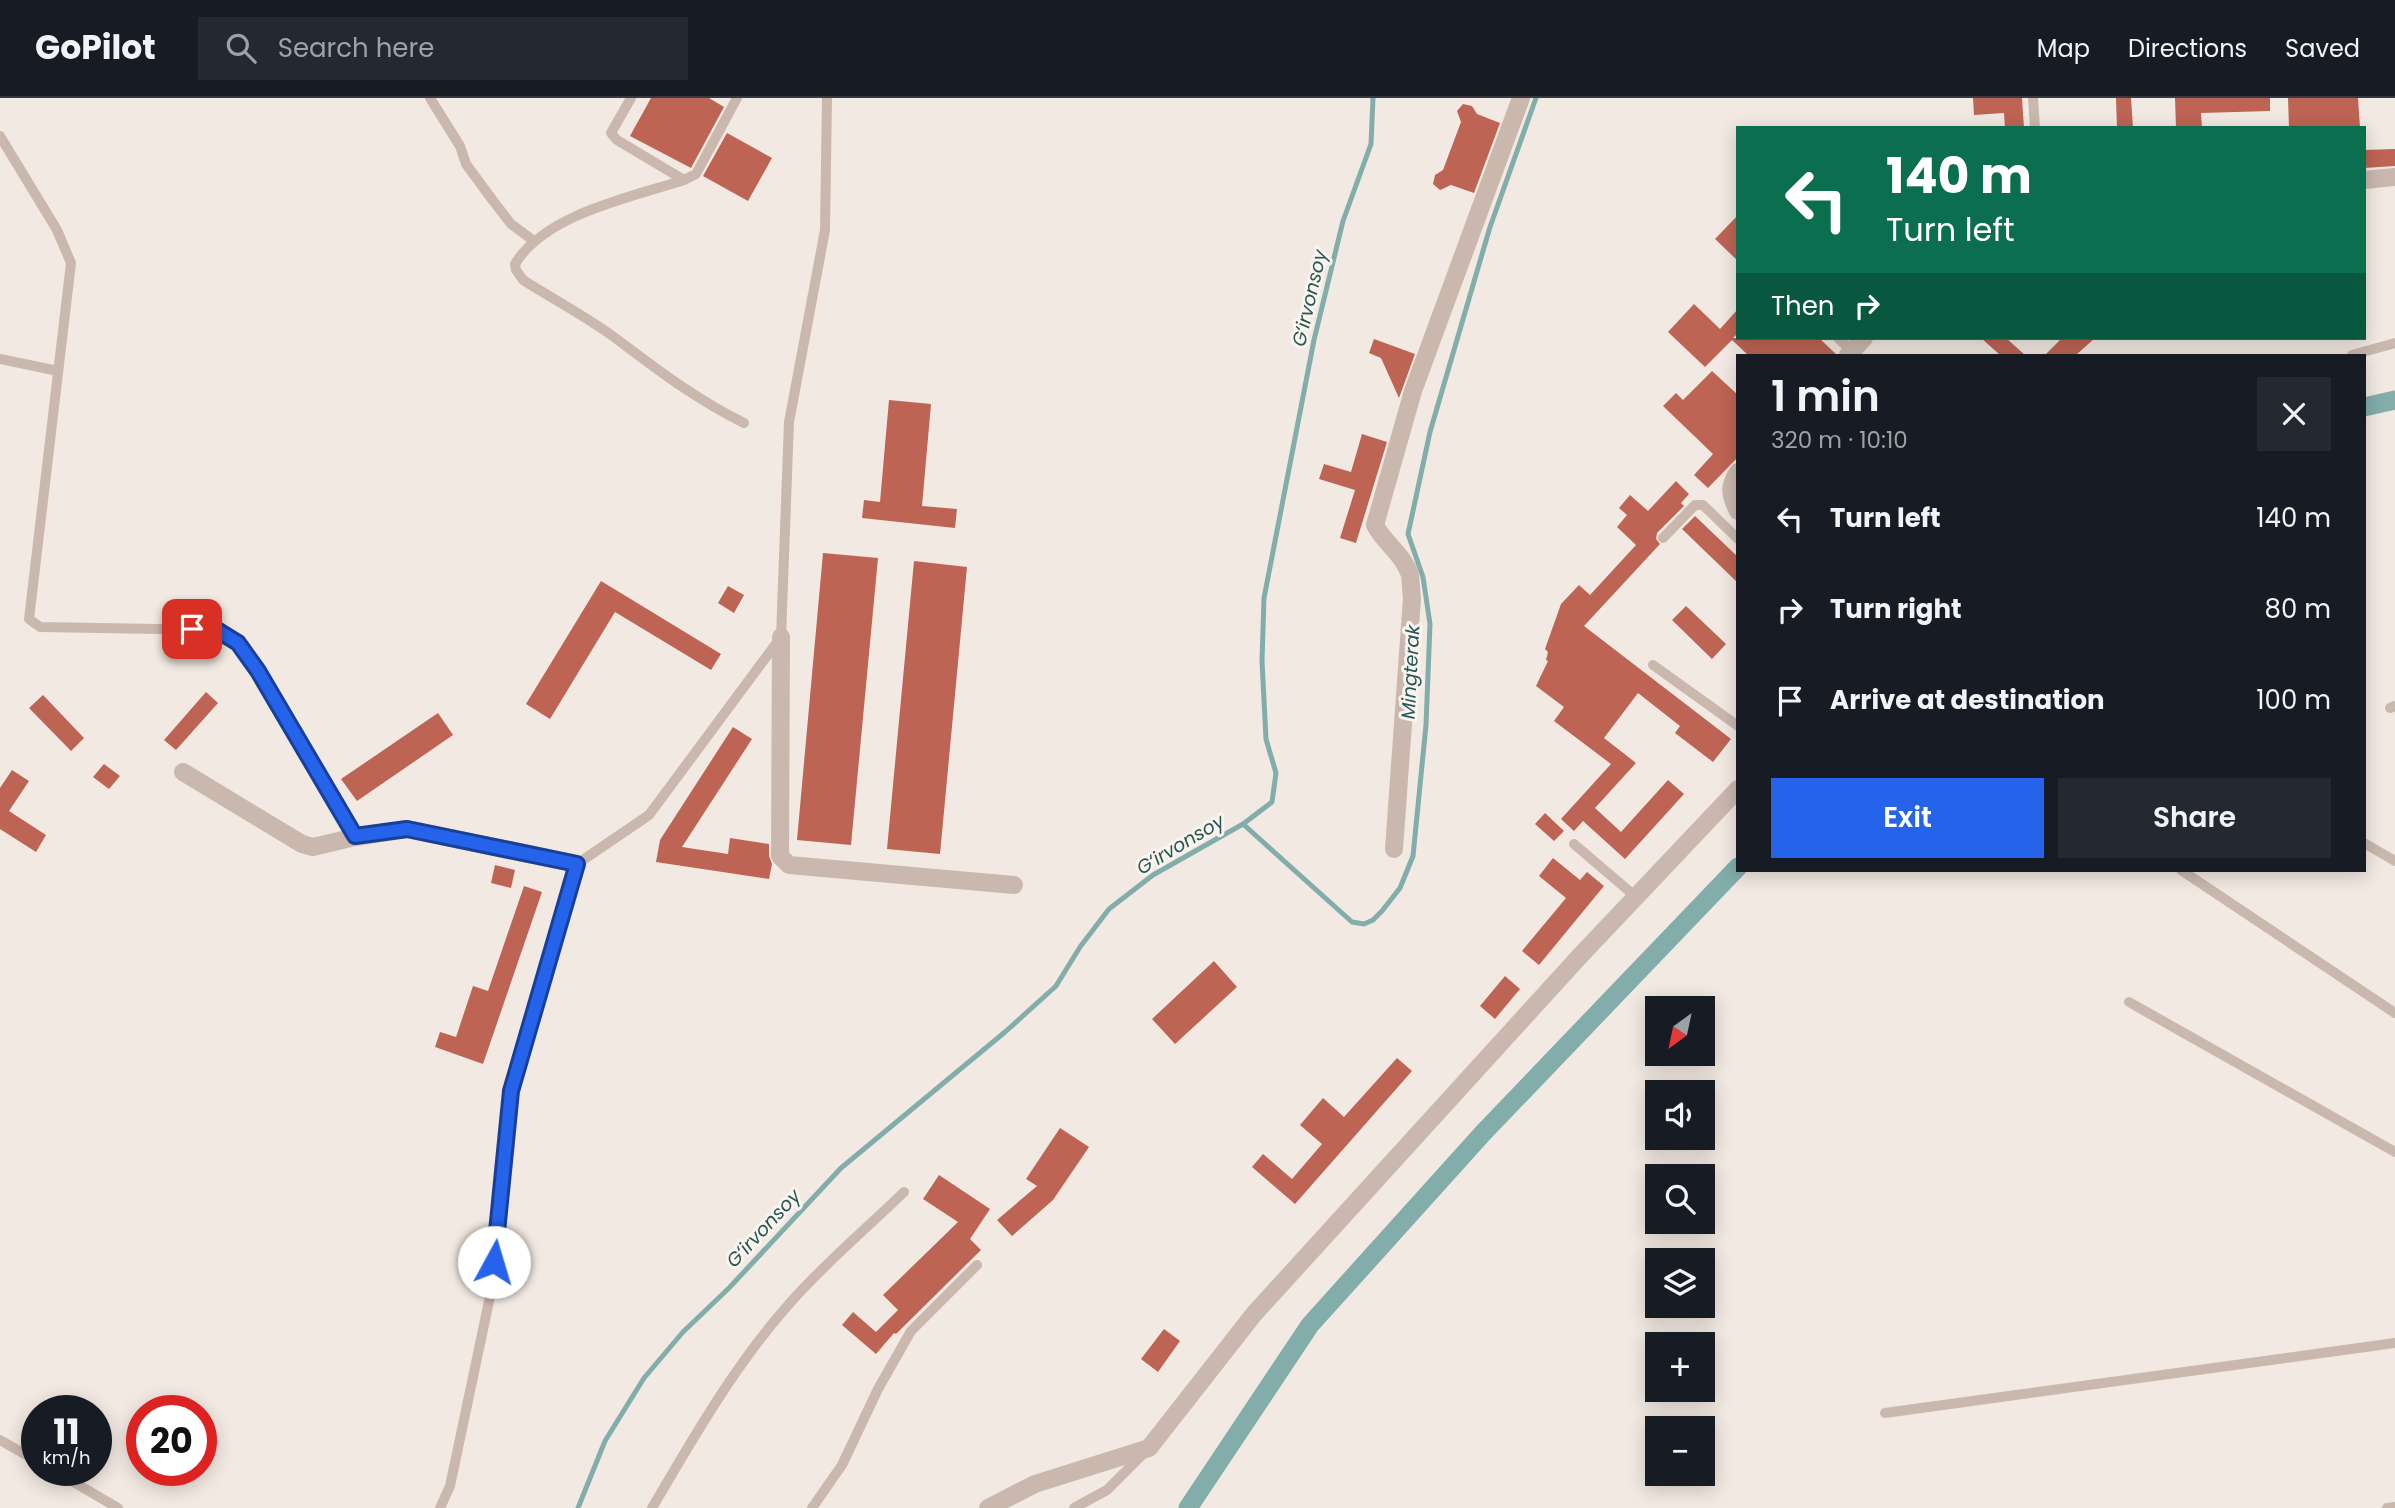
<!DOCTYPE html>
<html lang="en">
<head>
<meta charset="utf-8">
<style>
	body { margin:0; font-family:Poppins,sans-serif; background:#242831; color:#f1f3f6; height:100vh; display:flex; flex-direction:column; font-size:26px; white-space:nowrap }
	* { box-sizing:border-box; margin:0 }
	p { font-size:23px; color:#9ea1a6 }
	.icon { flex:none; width:38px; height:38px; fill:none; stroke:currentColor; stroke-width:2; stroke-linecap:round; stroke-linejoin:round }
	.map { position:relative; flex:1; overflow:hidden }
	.side { position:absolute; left:1736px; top:256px; width:630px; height:518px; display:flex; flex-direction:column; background:#171b24; border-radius:0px; box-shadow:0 4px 18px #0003 }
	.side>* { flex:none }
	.hud { position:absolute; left:1736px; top:28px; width:630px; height:214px; border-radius:0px; box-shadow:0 4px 18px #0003; background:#0b6e4f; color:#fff; overflow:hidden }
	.needle { width:46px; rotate:213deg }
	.tools { position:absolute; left:1645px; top:898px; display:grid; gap:14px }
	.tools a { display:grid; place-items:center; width:70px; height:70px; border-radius:0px; background:#171b24; box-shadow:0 4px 18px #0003; font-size:35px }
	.speed { position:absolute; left:21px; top:1297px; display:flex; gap:14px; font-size:35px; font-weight:700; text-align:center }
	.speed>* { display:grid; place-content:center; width:91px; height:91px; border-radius:50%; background:#171b24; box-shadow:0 4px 18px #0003; line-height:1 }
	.speed small { font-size:18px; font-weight:400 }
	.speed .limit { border:10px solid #d22; background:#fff; color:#111 }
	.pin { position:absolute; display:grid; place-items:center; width:60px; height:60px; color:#fff; margin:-30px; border-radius:14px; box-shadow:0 4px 10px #0006 }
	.me { position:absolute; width:77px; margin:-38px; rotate:6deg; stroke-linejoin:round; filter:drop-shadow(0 0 5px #0008) }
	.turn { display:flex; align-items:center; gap:24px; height:147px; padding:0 35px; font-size:32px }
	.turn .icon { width:91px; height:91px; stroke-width:2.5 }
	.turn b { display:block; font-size:49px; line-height:60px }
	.then { display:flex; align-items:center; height:66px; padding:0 35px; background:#0003; gap:14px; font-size:26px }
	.round { display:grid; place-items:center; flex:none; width:74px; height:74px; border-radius:0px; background:#242831 }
	.head { display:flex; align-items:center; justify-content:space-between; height:119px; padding:0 35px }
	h1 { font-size:42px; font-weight:600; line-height:52px }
	.cta { display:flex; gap:14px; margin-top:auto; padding:14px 35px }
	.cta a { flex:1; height:80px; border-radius:0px; background:#2563eb; color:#fff; font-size:28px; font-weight:600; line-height:80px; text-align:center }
	.cta a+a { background:#242831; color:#f1f3f6 }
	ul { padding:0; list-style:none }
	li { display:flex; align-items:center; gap:21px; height:91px; padding:0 35px }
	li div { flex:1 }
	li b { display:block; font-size:26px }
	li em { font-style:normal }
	header { display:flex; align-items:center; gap:42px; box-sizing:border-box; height:98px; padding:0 35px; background:#171b24; border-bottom:2px solid #363941 }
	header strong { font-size:33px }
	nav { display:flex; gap:38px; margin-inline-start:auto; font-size:24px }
	.search { width:490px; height:63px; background:#242831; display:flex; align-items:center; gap:18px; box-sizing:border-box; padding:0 24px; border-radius:0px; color:#9ea1a6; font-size:26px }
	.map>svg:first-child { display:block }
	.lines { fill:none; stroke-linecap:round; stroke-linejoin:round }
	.stream { stroke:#82adab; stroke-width:5 }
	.canal { stroke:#82adab; stroke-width:19 }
	.building { fill:#be6454 }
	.service { stroke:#cab8ae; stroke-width:10 }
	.minor { stroke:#cab8ae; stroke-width:18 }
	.route-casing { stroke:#184099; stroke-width:18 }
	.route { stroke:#2563eb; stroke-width:12 }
	.labels { text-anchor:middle; stroke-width:6; stroke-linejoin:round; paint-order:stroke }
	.water-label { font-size:19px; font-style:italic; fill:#245857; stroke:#faf3ee }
</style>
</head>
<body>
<header>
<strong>GoPilot</strong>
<div class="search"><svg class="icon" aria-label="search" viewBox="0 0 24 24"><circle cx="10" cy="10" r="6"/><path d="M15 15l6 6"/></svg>Search here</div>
<nav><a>Map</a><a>Directions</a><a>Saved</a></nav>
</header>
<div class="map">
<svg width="2395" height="1410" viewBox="0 0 2395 1410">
	<rect width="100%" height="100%" fill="#f2e9e2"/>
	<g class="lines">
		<path class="stream" d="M1243 726 1352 824 1364 826 1373 822 1382 813 1400 790 1413 758 1426 627 1430 526 1423 479 1408 436 1430 334 1490 129 1536 0
			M578 1410 605 1343 644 1280 683 1234 729 1190 841 1070 1005 934 1056 888 1080 849 1109 811 1153 777 1243 726 1272 704 1276 675 1266 641 1262 563 1264 500 1314 242 1343 123 1371 46 1373 0"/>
		<path class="canal" d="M2364 309 2395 302
			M1188 1410 1310 1227 1483 1035 1738 769"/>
	</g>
	<path class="building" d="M651 0H709L724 9 691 70 630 38Z
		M1973 0H2022L2024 30H2005L2004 15 1974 17Z
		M2116 0H2131L2133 30H2117Z
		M2175 0H2270V13L2201 15 2202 30H2176Z
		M2288 0H2358L2360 30H2289Z
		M1463 6 1472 8 1477 16 1500 25 1474 95 1451 87 1440 92 1433 86 1435 77 1443 72 1461 24 1457 13Z
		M727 35 772 60 748 103 703 78Z
		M2395 51V68L2364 70V52Z
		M1738 117V163L1715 141Z
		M1694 206 1720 231 1738 211V235L1733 240H1819L1837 257H1748L1732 242 1705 269 1668 234Z
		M1981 240H2006L2025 257H2000Z
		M2062 240H2095L2076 257H2045Z
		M1374 241 1415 256 1399 300 1381 260 1369 255Z
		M1712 273 1738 297V359L1708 390 1694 377 1713 356 1663 308 1676 295 1683 302Z
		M889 302 931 306 922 408 957 411 955 430 862 420 864 402 880 404Z
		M1362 336 1387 344 1356 445 1340 440 1355 392 1319 381 1324 366 1351 374Z
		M1676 383 1689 396 1681 405 1684 408 1657 435 1656 441 1660 446 1584 528 1731 641 1713 664 1675 635 1680 628 1638 595 1604 640 1636 665 1595 710 1621 734 1668 682 1684 696 1625 761 1583 723 1574 733 1561 721 1611 666 1554 623 1564 609 1536 588 1548 563 1546 562 1548 554 1545 551 1561 506 1579 487 1590 497 1636 447 1617 429 1627 417 1619 410 1630 397 1648 413Z
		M1695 418 1738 459V485L1682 431Z
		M823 455 878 460 851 747 797 742Z
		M914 463 967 469 940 756 887 751Z
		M601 483 721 556 711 572 615 514 550 621 526 606Z
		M728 488 744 497 734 515 718 505Z
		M1686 508 1726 546 1712 561 1672 522Z
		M206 594 218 605 176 652 164 642Z
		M43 597 84 640 71 653 29 610Z
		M438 615 453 637 357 703 341 681Z
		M733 629 752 641 682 749 728 756 730 740 769 746V758L772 766 769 781 656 764 660 742Z
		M104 666 120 678 109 691 93 679Z
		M12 672 29 683 9 713 46 737 36 754 0 731V690Z
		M1545 715 1564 733 1554 743 1535 726Z
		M1553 760 1580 782 1587 774 1604 788 1539 867 1522 853 1566 800 1539 778Z
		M495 767 515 772 511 790 491 785Z
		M524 788 542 794 483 966 435 949 440 934 456 939 473 888 488 893Z
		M1214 863 1237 889 1175 946 1152 921Z
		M1505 878 1520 891 1495 921 1480 908Z
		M1397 960 1412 973 1295 1106 1252 1069 1263 1056 1292 1081 1322 1046 1300 1027 1323 1000 1344 1019Z
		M1060 1030 1089 1049 1053 1102 1012 1138 997 1122 1037 1088 1026 1081Z
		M939 1077 990 1111 970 1141 981 1152 896 1236 894 1235 876 1256 842 1227 853 1214 876 1234 898 1212 883 1197 958 1124 923 1101Z
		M1164 1231 1180 1243 1158 1274 1141 1261Z"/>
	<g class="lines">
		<path class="service" d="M430 0 460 48 466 66 494 104 511 126 534 143
			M631 0 611 35 617 42 684 82
			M737 0 696 76 684 82C632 99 545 116 515 166L516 172 523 182C553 201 585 218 614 239 657 271 695 301 744 325
			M2033 0 2035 30
			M0 38 57 132 71 165 29 521 40 529 217 532 238 545 258 573 355 739
			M1838 240 1852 253
			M2352 257 2395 245
			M0 261 58 273
			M1663 440 1695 407H1703L1738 441
			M1653 567 1738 628
			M2390 610 2395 608
			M2364 745 2395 763
			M1574 746 1636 799
			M2181 772 2395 915
			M2129 904 2395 1054
			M1885 1315 2395 1245
			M0 1342 37 1363
			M53 1372 118 1410
			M440 1410 450 1388 492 1189 511 993 577 766 649 717 781 539 789 324 825 132 827 0
			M652 1410C693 1340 735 1267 789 1206 824 1166 866 1131 904 1094
			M812 1410 842 1367 878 1291 911 1233 977 1167
			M1074 1410 1107 1392 1144 1355
			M2387 1410 2395 1409"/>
		<path class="minor" d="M2364 82 2395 79
			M1848 257 1864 240
			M1738 374C1728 389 1730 397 1738 413
			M781 539 780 758 789 767 1014 787
			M183 674 302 746 313 749 355 739 407 731 577 766
			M1394 751 1412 500C1411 493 1411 484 1410 477 1404 457 1384 445 1375 427L1413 293 1521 0
			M988 1410 1035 1386 1149 1350 1254 1216 1579 859 1738 691"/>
	</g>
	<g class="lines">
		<g class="route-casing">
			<path id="route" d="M192 531 217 532 238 545 258 573 355 738 407 731 577 766 511 993 494 1164"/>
		</g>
		<use href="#route" class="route"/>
	</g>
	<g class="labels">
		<g class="water-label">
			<text transform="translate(1309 200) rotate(-77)" y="7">G‘irvonsoy</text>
			<text transform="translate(1410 574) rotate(-87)" y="7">Mingterak</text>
			<text transform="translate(1180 746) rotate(-31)" y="7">G‘irvonsoy</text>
			<text transform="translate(763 1130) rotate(-47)" y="7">G‘irvonsoy</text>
		</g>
	</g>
</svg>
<div class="tools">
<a><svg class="needle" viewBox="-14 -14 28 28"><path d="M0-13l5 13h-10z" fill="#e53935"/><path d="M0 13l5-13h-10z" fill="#9ea1a6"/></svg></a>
<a><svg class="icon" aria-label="sound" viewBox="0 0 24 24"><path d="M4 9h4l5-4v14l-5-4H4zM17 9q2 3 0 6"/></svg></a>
<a><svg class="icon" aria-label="search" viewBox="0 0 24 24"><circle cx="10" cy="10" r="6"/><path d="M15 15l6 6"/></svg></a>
<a><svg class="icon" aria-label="layers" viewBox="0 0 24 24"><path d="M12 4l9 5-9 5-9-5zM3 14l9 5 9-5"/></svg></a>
<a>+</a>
<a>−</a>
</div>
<div class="speed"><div>11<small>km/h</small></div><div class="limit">20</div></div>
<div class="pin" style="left:192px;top:531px;background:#d93025"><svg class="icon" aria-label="arrive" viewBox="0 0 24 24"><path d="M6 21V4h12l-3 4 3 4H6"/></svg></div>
<svg class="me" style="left:494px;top:1164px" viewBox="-20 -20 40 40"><circle r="19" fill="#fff"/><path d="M0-13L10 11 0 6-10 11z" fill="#2563eb"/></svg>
<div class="hud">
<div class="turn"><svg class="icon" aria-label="left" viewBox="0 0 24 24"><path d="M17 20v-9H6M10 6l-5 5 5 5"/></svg><div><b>140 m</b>Turn left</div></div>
<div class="then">Then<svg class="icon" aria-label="right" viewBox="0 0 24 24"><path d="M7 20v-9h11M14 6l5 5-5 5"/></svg></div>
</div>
<section class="side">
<div class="head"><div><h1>1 min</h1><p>320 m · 10:10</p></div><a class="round"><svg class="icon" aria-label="close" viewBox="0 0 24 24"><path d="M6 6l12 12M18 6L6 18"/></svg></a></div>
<ul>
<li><svg class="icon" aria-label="left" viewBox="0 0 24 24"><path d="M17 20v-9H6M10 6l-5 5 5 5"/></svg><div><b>Turn left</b></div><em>140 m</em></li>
<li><svg class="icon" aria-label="right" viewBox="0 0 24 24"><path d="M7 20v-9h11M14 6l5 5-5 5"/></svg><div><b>Turn right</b></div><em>80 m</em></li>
<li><svg class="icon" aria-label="arrive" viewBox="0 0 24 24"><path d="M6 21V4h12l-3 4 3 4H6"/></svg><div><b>Arrive at destination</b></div><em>100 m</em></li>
</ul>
<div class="cta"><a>Exit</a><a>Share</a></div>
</section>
</div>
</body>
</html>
